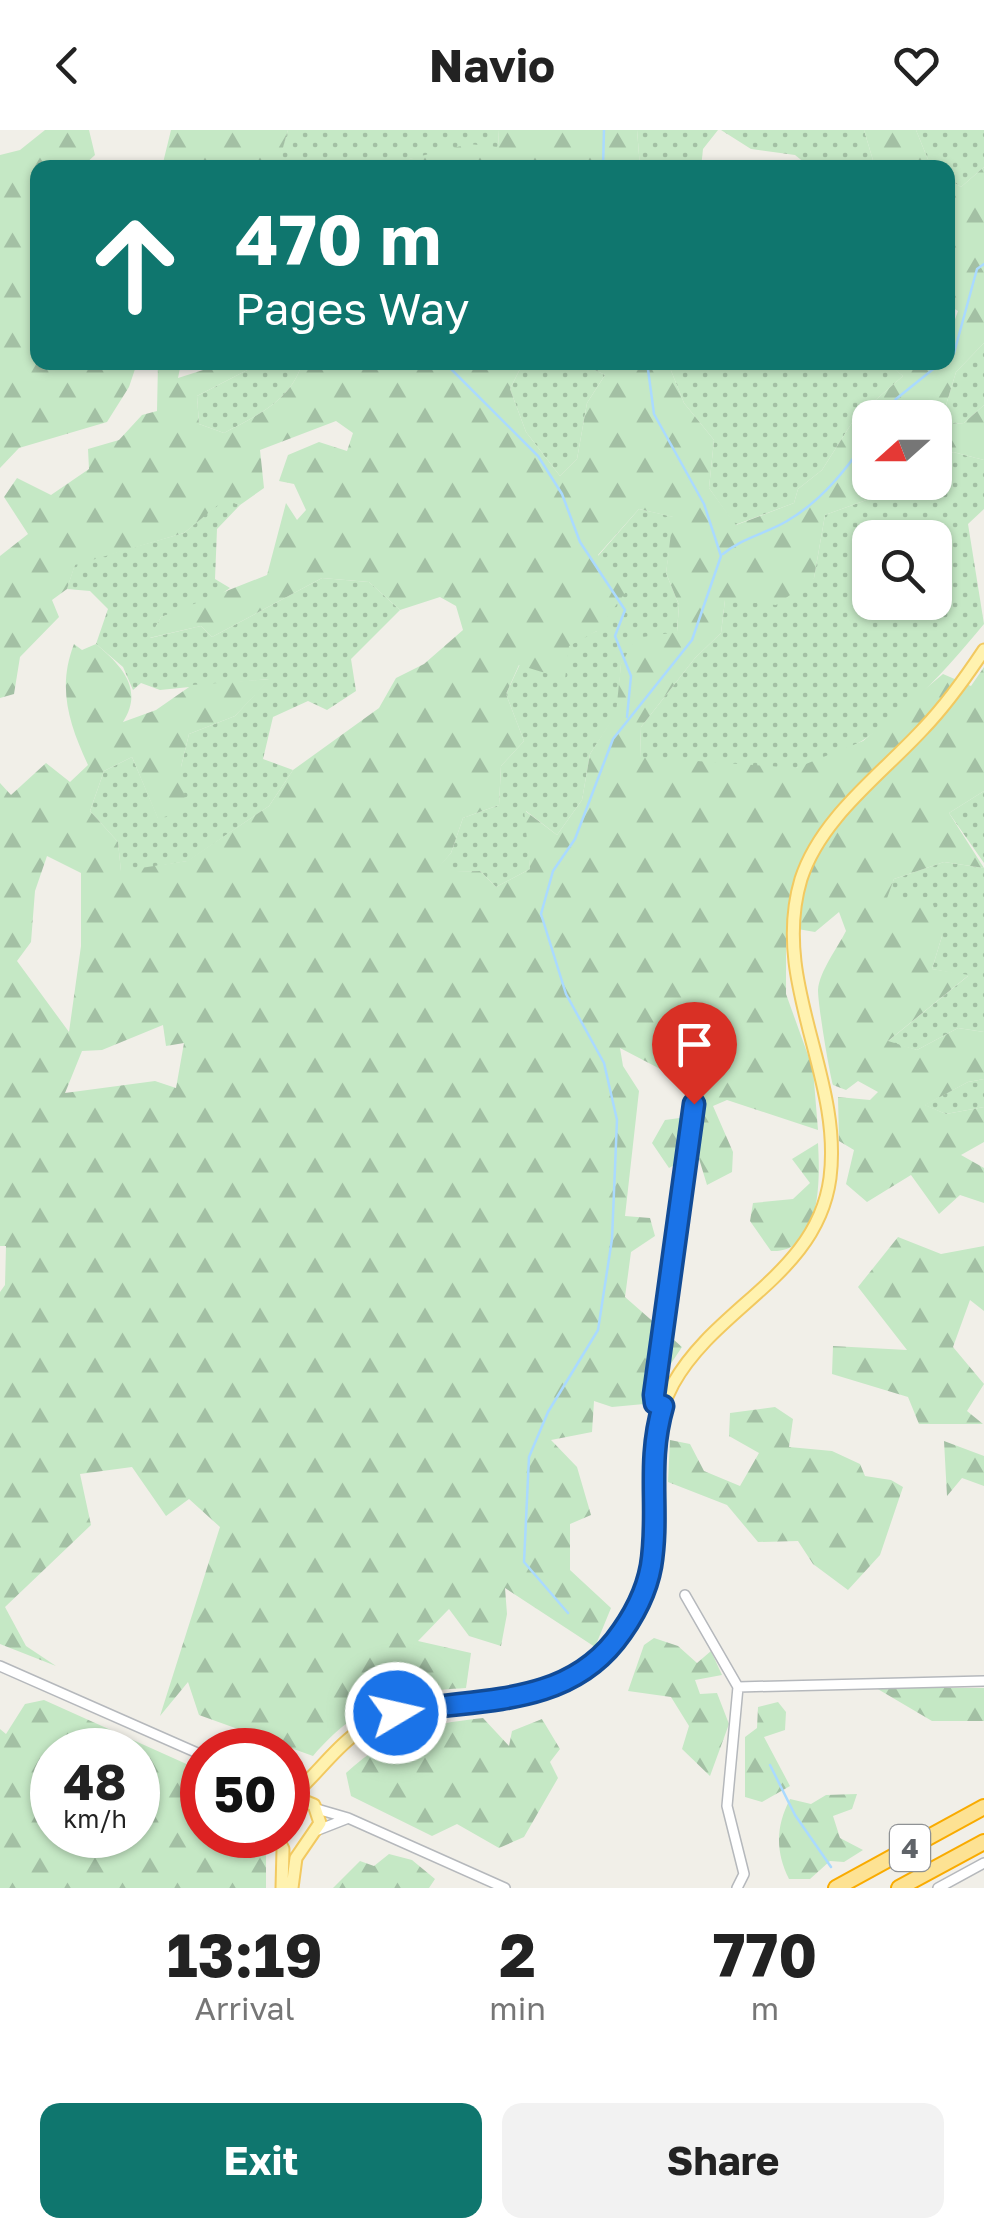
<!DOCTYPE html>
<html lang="en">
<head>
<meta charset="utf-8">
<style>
	body { margin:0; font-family:"Golos Text",sans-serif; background:#f2f2f2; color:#222; height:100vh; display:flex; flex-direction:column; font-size:38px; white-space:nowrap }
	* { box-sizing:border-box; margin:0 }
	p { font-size:32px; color:#767676 }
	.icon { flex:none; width:55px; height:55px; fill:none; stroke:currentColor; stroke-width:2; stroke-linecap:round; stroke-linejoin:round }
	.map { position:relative; height:1758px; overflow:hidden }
	.side { display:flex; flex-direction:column; background:#fff; flex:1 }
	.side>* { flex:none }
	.banner { position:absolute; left:30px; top:30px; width:925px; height:210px; border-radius:20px; box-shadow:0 2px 8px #0004; background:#0f766e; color:#fff; overflow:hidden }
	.needle { width:65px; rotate:249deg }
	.buttons { position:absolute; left:852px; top:270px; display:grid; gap:20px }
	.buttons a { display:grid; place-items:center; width:100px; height:100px; border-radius:20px; background:#fff; box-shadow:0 2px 8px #0004; font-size:50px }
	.speed { position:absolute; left:30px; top:1598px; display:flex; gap:20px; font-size:50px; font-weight:700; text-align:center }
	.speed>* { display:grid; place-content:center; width:130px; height:130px; border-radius:50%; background:#fff; box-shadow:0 2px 8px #0004; line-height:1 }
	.speed small { font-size:25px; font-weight:400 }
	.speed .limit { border:15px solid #d22; background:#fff; color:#111 }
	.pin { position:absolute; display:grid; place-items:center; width:85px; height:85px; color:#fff; margin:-102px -42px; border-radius:50% 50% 50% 0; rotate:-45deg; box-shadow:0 0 10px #0007 }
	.pin .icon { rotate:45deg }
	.me { position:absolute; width:110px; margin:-55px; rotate:81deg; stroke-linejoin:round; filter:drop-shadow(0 0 8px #0008) }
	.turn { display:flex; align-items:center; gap:35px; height:210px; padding:0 40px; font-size:45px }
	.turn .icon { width:130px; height:130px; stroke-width:2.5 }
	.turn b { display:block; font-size:70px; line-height:85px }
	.eta { display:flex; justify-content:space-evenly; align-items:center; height:170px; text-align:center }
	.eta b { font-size:60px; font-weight:700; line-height:70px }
	.cta { display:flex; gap:20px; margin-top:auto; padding:20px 40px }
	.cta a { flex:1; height:115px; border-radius:20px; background:#0f766e; color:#fff; font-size:40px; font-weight:700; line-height:115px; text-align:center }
	.cta a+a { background:#f2f2f2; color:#222 }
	header { display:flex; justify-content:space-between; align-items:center; height:130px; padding:0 40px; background:#fff; font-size:45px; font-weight:700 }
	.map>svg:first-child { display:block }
	.grass { fill:url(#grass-dots); fill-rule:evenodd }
	.forest { fill:url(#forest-firs); fill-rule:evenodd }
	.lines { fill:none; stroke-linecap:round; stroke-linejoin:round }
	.stream { stroke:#aadaff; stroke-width:2.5 }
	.minor-casing { stroke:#b5b8bc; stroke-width:12 }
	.major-casing { stroke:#f2c960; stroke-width:15 }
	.highway-casing { stroke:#f9ab00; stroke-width:18 }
	.minor { stroke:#fff; stroke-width:9 }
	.major { stroke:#fff2af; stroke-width:11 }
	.highway { stroke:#fde293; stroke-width:14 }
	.route-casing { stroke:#114b97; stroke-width:25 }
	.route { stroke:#1a73e8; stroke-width:18 }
	.labels { text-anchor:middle; stroke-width:8; stroke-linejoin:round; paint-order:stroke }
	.shield { fill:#fff; stroke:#8f9295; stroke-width:2.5 }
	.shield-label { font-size:28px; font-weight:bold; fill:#5f6368 }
</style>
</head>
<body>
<header><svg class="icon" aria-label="back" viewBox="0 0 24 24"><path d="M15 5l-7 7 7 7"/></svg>Navio<svg class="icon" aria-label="heart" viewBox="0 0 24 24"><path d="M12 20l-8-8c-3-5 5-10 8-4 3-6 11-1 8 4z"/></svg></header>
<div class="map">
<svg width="984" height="1758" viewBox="0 0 984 1758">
	<defs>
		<pattern id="grass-dots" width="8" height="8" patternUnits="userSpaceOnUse" patternTransform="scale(2.5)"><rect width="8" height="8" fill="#c5e8c5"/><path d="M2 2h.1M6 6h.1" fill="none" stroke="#a3c0a4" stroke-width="1.8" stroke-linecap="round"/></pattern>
		<pattern id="forest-firs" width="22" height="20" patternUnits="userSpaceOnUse" patternTransform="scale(2.5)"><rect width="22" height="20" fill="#c5e8c5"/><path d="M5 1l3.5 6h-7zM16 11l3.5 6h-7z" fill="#a3c0a4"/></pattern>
	</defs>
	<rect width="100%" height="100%" fill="#f1efe8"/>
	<path class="grass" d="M288 0H499L498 17 409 29 410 37H289L279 29Z
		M637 0H718L703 19 701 38 640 37Z
		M721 0H864L875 37H810L795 25 751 19Z
		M916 0H984V37L961 57 948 49V38L931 37Z
		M984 213V275L964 293 940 295 956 242Z
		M261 233H302C292 270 255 287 224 303L199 294 197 266Z
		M523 233H581L605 245 587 273 577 329 560 346 526 302 510 259Z
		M668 233H893L891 236 903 246 855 288 822 340 798 359 794 373 735 395 709 358 714 310 684 273Z
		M953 322 984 330V379L968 394 984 494C937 551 873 623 796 638 755 645 683 632 640 628L641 597 695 528 721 503 725 470 814 448 825 385 872 368 895 353 935 352V330ZM870 408H935V472H870Z
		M224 369 240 375 217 399 215 449 230 458 213 470 161 487 150 508 201 496 212 507 322 448 369 452 400 480 351 529 356 561 327 580 308 571 273 587 263 629 293 640 269 676 188 731 121 742 118 712 90 681 104 641 132 627 158 688 181 637 189 604 235 586 269 549 160 560 141 553 133 560 123 537 96 514 108 479 90 461 67 459 75 434 184 403Z
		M639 379 674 387 666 443 679 475 677 502 621 534 617 583 590 624 582 670 557 705 526 681 530 739 496 757 480 741 433 743 451 723 463 688 499 675 501 636 524 611 506 564 520 534 597 501 598 426Z
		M984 661V733L949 683Z
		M944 732 984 738V902L958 898 917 920 887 912 968 846 932 839 942 806 885 771 894 749Z
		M984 949V977L946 984 924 975 968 952Z"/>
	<path class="forest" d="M45 0H89L95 25 82 37 38 38V232L137 233 129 257 107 292 19 318 0 338V25L20 20Z
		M171 0H288L280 28 289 37H162Z
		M499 0H637L640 37H410L409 29 469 14 498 17Z
		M864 0H916L931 37H875Z
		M984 37V213L956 242 940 295 964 293 984 275V330L953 322 935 330V288H870V352L895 353 872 368 825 385 814 448 776 475 725 470 721 503 695 528 641 597 640 627 796 638 863 611 943 544 971 556 984 537V661L949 683 984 738 944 732 894 749 886 771 931 767 942 806 932 839 969 845 888 911 917 920 958 898 984 902V949L968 952 925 975 946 984 984 977V1012L961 1025 984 1038V1073L960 1065 939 1084 911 1045 867 1072 846 1054 854 1020 839 1011 838 967 870 970 878 962 858 951 846 960 833 955C829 941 818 875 818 860 819 842 838 817 846 801L839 782 815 802 786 797V864L813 939 818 1000 727 970 713 976 733 1022 732 1042 707 1055 697 1022 669 1038 652 1013 665 990 687 987 689 954 620 918 623 936 639 961 625 1086 650 1088 655 1106 631 1122 625 1167 682 1217 644 1274 612 1277 594 1271 592 1302 551 1310 577 1337 591 1385 570 1394V1440L611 1478 595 1517 505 1458 507 1484 501 1516 469 1506 449 1479 418 1511 471 1523 466 1558C397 1562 360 1572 313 1626L199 1585 188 1552 160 1586 220 1397 189 1369 166 1386 132 1337 80 1344 91 1395 5 1477 26 1516 56 1536 0 1514V1162L5 1155 6 1116H0V653L11 665 46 633 70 652 88 635C69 594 57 558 74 514L82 520 96 514C122 536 144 559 123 592L156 580 192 555 270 549 235 586 189 604 181 637 186 680 158 689 132 627 104 641 90 681 118 712 121 741 187 731 269 676 293 640 379 578 396 548 424 534 463 500 456 476 440 467 400 480 369 452 322 448 212 507 201 496 149 508 161 487 267 445 286 373 297 390 306 380 294 354 279 351 288 325 319 312 347 321 353 303 336 291 260 320 264 358 240 375 224 370 184 403 75 435 67 459 52 470 59 487 20 527 14 564 0 568V426L28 404 4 367 17 348 51 365 89 339 88 319 119 310 142 285 157 281 158 233H181L178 248 225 233H261L197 266 199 294 224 303C255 287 292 270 302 233H523L510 259 526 302 560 346 577 329 587 273 605 245 581 233H668L684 273 714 310 709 358 736 395 794 373 798 359 822 340 855 288 903 246 890 236 893 233 948 232V209L958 181 948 175V49L961 57ZM639 379 673 387 666 443 679 475 677 502 636 508 621 534 616 583 590 624 582 670 557 705 524 680 530 739 496 757 480 741 435 742 451 723 463 688 499 675 501 636 524 611 506 564 519 535 565 549 569 516 597 501 628 459 598 425ZM47 726 81 743V816L69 902 17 831 31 812 35 761ZM163 895 166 916 184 913 176 958 155 951 65 963 82 921 102 920Z
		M818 1013C820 1049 822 1124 771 1121L750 1091 753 1073 793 1069 810 1053 792 1029Z
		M898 1107 941 1124 984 1116V1181L970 1170 953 1217 984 1254 967 1281 983 1294H919L908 1267 832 1244 833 1216 907 1220 858 1157Z
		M775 1277 793 1289 789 1317 832 1321 860 1334 865 1346 891 1350 903 1357 880 1425 848 1460 813 1434 798 1411 758 1412 727 1375 668 1352 670 1310 690 1314 704 1341 740 1356 759 1323 729 1306 730 1283Z
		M944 1311 984 1326V1356L962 1348 947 1366Z
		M654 1508 678 1516 697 1533 711 1521 722 1545 695 1550 700 1564 717 1563 729 1594 710 1646 682 1619 689 1596 671 1567 628 1561 644 1515Z
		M876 1558H984V1591H932Z
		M44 1570 202 1641V1705H260L266 1721V1758H0V1599L6 1604 25 1574ZM52 1620H138V1705H52Z
		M778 1572 786 1582 785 1600 764 1607 790 1656 762 1672 745 1667V1607L757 1598 758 1577Z
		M483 1588 509 1616 512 1601 542 1589 560 1619 550 1632 558 1648 524 1707 499 1718 457 1694 432 1706 351 1666 346 1643C393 1601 422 1595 483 1588Z
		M857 1664 852 1679 833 1686 840 1708 863 1720 844 1732 830 1731 810 1749H789C775 1721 776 1696 790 1669L811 1674 826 1665Z
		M389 1724 412 1730 435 1749 429 1758H333L360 1731 374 1736Z"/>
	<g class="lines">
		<path class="stream" d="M603 38 604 0
			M948 228 954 223 977 139 984 134
			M444 232 538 326 562 364 580 412 625 480 615 506 631 546 627 587
			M883 288 896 269 942 232
			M723 424C742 408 765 404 787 391 823 370 846 339 870 306
			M568 1483 524 1432 529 1327 548 1282 598 1200 612 1109 617 990 604 933 566 864 541 784 553 741 575 709 613 609 692 510 721 426 704 374 654 284 647 232
			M770 1635 795 1685 831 1737"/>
		<g class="minor-casing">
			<path id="minor" d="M663 1276 653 1270 694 974
				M685 1465 738 1557 727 1676 744 1744 737 1758
				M0 1536 202 1625
				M738 1557 984 1551
				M317 1679 348 1688 505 1758
				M318 1700 346 1689
				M938 1758 984 1733"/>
		</g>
		<g class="major-casing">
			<path id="major" d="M292 1666C330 1633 343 1600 397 1583 469 1560 553 1583 608 1519 687 1429 623 1346 673 1254 717 1175 817 1145 830 1048 843 946 770 852 801 749 821 687 882 644 924 598 947 574 966 547 984 520
				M292 1666 314 1675 320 1693 296 1728 292 1758
				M276 1705 283 1719 282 1758"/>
		</g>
		<g class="highway-casing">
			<path id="highway" d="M836 1758 984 1677
				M899 1758 984 1712"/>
		</g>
		<use href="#minor" class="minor"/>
		<use href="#major" class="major"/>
		<use href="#highway" class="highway"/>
	</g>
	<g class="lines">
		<g class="route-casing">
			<path id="route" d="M396 1583C474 1567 561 1579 615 1511 632 1489 646 1464 651 1436 660 1381 646 1334 663 1276L655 1273 654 1265 694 974"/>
		</g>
		<use href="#route" class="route"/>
	</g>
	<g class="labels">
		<rect class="shield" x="890" y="1695" width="40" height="46" rx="8"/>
		<g class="shield-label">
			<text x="910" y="1728">4</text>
		</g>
	</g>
</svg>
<div class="buttons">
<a><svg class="needle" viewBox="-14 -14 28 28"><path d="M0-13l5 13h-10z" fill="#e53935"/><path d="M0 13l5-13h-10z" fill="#767676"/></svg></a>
<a><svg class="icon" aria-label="search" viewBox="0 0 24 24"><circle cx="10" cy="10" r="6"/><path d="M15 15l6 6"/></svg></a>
</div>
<div class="speed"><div>48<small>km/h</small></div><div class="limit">50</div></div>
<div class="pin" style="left:694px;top:974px;background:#d93025"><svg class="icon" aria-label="arrive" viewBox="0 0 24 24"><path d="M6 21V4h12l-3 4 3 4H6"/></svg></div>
<svg class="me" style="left:396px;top:1583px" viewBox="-20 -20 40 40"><circle r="17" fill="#1a73e8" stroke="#fff" stroke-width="3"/><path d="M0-11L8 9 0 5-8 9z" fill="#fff"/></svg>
<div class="banner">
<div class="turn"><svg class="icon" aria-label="ahead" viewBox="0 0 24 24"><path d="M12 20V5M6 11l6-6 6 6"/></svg><div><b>470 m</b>Pages Way</div></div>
</div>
</div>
<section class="side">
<div class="eta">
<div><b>13:19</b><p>Arrival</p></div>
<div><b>2</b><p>min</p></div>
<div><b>770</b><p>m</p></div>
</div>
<div class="cta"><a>Exit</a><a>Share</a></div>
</section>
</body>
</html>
